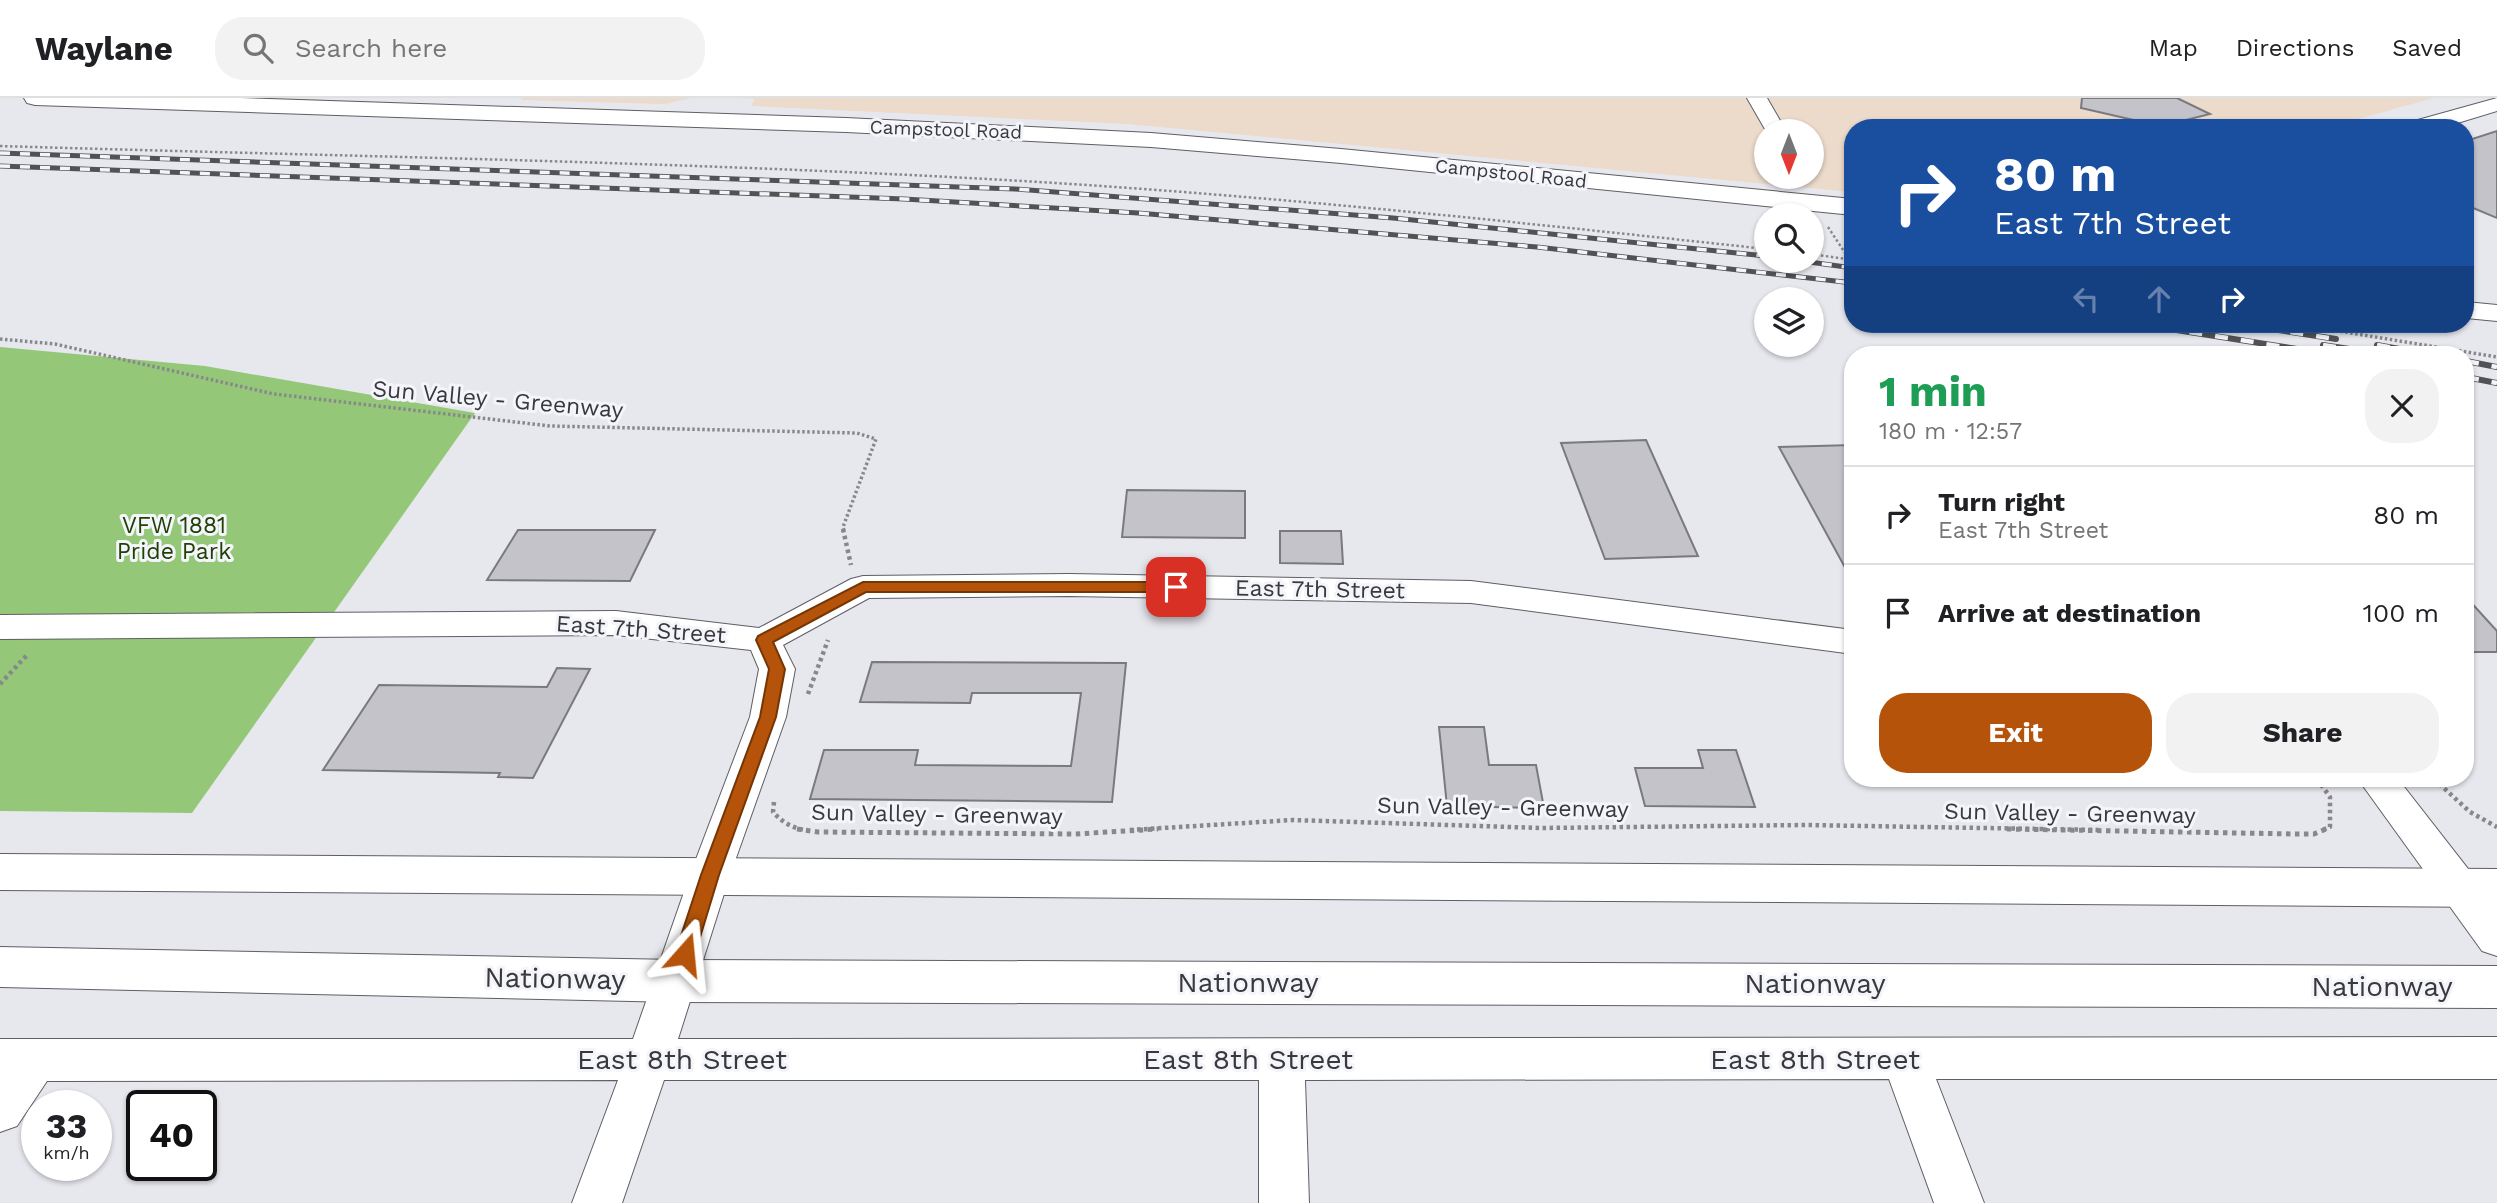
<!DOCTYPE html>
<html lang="en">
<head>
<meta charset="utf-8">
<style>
	body { margin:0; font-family:"Work Sans",sans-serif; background:#f2f2f2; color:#202124; height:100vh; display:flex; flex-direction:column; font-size:26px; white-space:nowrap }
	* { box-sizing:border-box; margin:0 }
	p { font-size:23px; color:#757577 }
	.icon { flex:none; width:38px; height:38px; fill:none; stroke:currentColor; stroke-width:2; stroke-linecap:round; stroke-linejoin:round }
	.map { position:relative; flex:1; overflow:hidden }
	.details { position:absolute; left:1844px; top:248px; width:630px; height:441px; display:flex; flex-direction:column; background:#fff; border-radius:28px; box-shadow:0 2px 5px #0004 }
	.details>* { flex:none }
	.banner { position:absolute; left:1844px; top:21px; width:630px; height:214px; border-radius:28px; box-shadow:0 2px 5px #0004; background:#1a4fa0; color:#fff; overflow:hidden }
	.needle { width:46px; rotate:180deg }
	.controls { position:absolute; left:1754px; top:21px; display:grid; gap:14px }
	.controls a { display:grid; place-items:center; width:70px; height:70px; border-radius:50%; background:#fff; box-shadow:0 2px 5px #0004; font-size:35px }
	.speed { position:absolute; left:21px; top:992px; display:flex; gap:14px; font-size:35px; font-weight:700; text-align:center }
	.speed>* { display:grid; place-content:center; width:91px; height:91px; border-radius:50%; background:#fff; box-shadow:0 2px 5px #0004; line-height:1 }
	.speed small { font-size:18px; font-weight:400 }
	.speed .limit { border:4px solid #111; border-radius:10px; background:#fff; color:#111 }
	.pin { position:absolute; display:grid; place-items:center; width:60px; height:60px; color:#fff; margin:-30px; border-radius:14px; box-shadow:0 4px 10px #0006 }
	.me { position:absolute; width:77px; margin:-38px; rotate:18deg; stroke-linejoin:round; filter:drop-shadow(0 0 5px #0008) }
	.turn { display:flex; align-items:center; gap:24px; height:147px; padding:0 35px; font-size:32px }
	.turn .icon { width:91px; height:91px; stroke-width:2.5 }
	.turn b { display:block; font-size:49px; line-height:60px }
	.lanes { display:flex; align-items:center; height:66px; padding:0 35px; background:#0003; justify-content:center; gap:35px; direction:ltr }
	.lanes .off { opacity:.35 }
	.round { display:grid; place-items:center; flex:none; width:74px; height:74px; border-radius:28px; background:#f2f2f2 }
	.head { display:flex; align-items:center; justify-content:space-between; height:119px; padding:0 35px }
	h1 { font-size:42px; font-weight:700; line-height:52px; color:#1e9e55 }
	.button { display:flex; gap:14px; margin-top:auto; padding:14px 35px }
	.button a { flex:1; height:80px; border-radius:28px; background:#b45309; color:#fff; font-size:28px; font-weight:700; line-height:80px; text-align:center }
	.button a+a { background:#f2f2f2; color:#202124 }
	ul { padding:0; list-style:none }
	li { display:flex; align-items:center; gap:21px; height:98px; padding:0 35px; border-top:2px solid #e0e0e0 }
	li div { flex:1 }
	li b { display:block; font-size:26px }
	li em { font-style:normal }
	header { display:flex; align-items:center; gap:42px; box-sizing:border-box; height:98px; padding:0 35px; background:#fff; border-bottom:2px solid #e0e0e0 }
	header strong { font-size:33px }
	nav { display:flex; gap:38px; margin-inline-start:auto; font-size:24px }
	.search { width:490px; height:63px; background:#f2f2f2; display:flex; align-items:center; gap:18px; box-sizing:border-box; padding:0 24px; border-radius:28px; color:#757577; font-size:26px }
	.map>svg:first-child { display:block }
	.industrial { fill:#ecdaca; fill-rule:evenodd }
	.green { fill:#94c878 }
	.building { fill:#c3c3c9; stroke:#79797f; stroke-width:2 }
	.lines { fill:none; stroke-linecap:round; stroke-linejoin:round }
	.minor-casing { stroke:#5e5e64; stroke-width:2 }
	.major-casing { stroke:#5e5e64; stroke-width:2 }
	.path-far3 { stroke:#88888c; stroke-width:2.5; stroke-dasharray:2.5 2.5; stroke-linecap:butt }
	.path-far2 { stroke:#88888c; stroke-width:3.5; stroke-dasharray:2.5 2.5; stroke-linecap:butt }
	.path-far1 { stroke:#88888c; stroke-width:4.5; stroke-dasharray:3.5 3.5; stroke-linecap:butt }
	.path { stroke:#88888c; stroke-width:5; stroke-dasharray:4.5 4.5; stroke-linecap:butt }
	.minor { fill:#fff; fill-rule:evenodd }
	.major { fill:#fff; fill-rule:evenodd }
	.rail-far1-casing { stroke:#525254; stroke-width:5 }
	.rail-casing { stroke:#525254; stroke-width:6 }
	.rail-far1 { stroke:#f4f4fb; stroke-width:3.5; stroke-dasharray:10; stroke-linecap:butt }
	.rail { stroke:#f4f4fb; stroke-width:4.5; stroke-dasharray:13; stroke-linecap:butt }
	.route { fill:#b45309; stroke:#753606; stroke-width:2 }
	.labels { text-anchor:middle; stroke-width:6; stroke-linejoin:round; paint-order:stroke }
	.far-street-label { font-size:19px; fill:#39393b; stroke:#f4f4fb }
	.street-label { font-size:23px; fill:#39393b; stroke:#f4f4fb }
	.park-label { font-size:23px; fill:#1f4104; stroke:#f4f4fb }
	.near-street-label { font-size:28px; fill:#39393b; stroke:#f4f4fb }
</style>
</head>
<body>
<header>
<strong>Waylane</strong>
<div class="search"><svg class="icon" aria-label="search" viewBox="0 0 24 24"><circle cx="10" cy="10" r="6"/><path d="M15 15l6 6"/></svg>Search here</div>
<nav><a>Map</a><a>Directions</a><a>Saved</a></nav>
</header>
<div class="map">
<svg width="2497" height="1105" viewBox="0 0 2497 1105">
	<rect width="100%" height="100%" fill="#e7e7ee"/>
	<path class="industrial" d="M522 0H691L664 6 521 2Z
		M737 0H2433L2326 30H1853V94L1128 26 751 8 755 1ZM1766 33H1811V79H1766Z"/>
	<path class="green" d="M0 249 205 268 475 315 192 715 0 713Z"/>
	<path class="building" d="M2082 0H2177L2210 16 2174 25 2138 23 2081 10Z
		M2497 33V120L2466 107V43Z
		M1646 342 1698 458 1605 461 1561 345Z
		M1853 347V484L1779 349Z
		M1127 392 1245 393V440L1122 439Z
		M518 432H655L630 483 487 482Z
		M1280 433H1341L1343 466 1280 465Z
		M2466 499 2497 533V554H2466Z
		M872 564 1126 565 1112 704 810 701 824 652H918L915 667 1071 668 1081 595H972L970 605 860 604Z
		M557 570 590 571 533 680 498 679 500 675 323 672 379 587 547 589Z
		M1439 629H1484L1489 667H1536L1544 710 1447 708Z
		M1698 652H1736L1755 709 1645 708 1635 670H1703Z"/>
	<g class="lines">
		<g class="minor-casing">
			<path id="minor" d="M1747 0H1767L1786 33H1766Z
				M2466 204 2497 207V223L2466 220Z
				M1069 476 1471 483 1853 532V556L1471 505 1069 498 869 500 783 547 795 571 786 619 730 777 678 941 2497 939V981H1936L1984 1105H1934L1889 981 1305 982 1309 1105H1259V982H664L622 1105H572L618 982 47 983 17 1028 0 1034V941H633L690 777 750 619 759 571 751 552 616 537 0 541V517L616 513 759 530 851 481 863 478Z
				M2358 681H2398L2497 808V858L2482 853Z"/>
		</g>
		<g class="major-casing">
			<path id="major" d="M24 0H240L846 20 1151 35 1341 51 1853 101V117L1341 65 1151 49 846 34 35 7 27 5Z
				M2497 0V13L2441 30H2403L2407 25Z
				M0 756 2497 771V809L0 792Z
				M0 849 676 862 2497 868V910L676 904 0 889Z"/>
		</g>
		<path class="path-far3" d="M0 48C329 58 658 63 987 81 1247 95 1507 123 1766 151
			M1828 129 1849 161
			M1811 156 1853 162"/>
		<path class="path-far2" d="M2296 226 2497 259
			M0 241 55 246 274 296 550 328 857 335 876 341 843 429 844 433"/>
		<path class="path-far1" d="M843 431 851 467
			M0 586 28 556
			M808 596 828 542
			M2317 681 2330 699V729L2322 732
			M2434 681 2470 714 2497 729
			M774 704 773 714C782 724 792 730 805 732
			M1130 732 1293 722 1541 730 1806 727 2102 732"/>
		<path class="path" d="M797 731 818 734 1075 736 1158 731
			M2007 731 2295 736H2314L2326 731"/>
		<use href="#minor" class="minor"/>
		<use href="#major" class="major"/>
		<g class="rail-far1-casing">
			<path id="rail-far1" d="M0 55 1015 91 1393 120 1766 158
				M0 68 904 101 1138 115 1537 149 1853 185
				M1802 163 1853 170"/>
		</g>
		<g class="rail-casing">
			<path id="rail" d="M2138 226 2336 257
				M2239 226 2336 241
				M2323 247 2389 257
				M2377 247 2433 257
				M2466 263 2497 269
				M2466 279 2497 285"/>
		</g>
		<use href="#rail-far1" class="rail-far1"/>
		<use href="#rail" class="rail"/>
	</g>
	<path class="route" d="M863 484H1176L1184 489 1176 494H866L773 544 785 571 776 619 719 777 695 856 692 862 685 865 678 862 675 856 701 777 760 619 769 571 756 542 758 538Z"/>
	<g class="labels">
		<g class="far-street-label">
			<text transform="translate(946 31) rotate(2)" y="7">Campstool Road</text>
			<text transform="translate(1511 75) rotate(6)" y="7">Campstool Road</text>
		</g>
		<g class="street-label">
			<text transform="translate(498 301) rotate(5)" y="8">Sun Valley - Greenway</text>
			<text transform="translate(1320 491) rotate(1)" y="8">East 7th Street</text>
			<text transform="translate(641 531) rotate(4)" y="8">East 7th Street</text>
			<text transform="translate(1503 709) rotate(1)" y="8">Sun Valley - Greenway</text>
			<text transform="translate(2070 715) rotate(1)" y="8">Sun Valley - Greenway</text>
			<text transform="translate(937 716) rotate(1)" y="8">Sun Valley - Greenway</text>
		</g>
		<g class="park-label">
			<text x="174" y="435">VFW 1881<tspan x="174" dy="26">Pride Park</tspan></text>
		</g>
		<g class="near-street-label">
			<text transform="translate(555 880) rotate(1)" y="10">Nationway</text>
			<text x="1248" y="894">Nationway</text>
			<text x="1815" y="895">Nationway</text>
			<text x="2382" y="898">Nationway</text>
			<text x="682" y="971">East 8th Street</text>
			<text x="1248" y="971">East 8th Street</text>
			<text x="1815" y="971">East 8th Street</text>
		</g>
	</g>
</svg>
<div class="controls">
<a><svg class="needle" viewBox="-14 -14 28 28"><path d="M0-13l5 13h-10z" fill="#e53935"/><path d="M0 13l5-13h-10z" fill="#757577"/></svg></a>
<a><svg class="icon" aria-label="search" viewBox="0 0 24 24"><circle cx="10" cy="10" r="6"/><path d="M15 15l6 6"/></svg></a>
<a><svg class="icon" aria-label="layers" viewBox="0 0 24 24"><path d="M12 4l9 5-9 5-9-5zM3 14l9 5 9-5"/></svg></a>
</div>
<div class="speed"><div>33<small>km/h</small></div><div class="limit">40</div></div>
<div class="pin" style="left:1176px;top:489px;background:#d93025"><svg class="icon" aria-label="arrive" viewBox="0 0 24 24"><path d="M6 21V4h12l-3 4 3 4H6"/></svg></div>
<svg class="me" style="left:685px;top:856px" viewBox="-20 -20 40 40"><path d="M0-17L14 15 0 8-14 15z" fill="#b45309" stroke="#fff" stroke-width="4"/></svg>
<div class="banner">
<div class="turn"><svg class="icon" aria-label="right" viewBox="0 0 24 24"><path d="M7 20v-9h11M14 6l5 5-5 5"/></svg><div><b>80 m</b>East 7th Street</div></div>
<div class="lanes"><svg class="icon off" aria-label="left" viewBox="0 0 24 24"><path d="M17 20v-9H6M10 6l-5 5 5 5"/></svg><svg class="icon off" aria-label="ahead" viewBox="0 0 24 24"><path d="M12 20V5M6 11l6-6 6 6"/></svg><svg class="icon" aria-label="right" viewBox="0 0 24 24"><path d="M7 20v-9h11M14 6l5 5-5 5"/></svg></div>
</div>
<section class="details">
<div class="head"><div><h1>1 min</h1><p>180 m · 12:57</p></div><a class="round"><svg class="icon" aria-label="close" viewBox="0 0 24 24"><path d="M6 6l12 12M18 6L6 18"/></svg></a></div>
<ul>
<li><svg class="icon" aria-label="right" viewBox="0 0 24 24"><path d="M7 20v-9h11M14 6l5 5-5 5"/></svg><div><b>Turn right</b><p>East 7th Street</p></div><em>80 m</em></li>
<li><svg class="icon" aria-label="arrive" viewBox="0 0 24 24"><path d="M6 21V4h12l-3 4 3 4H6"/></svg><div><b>Arrive at destination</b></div><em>100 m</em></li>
</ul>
<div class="button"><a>Exit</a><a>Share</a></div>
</section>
</div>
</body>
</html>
